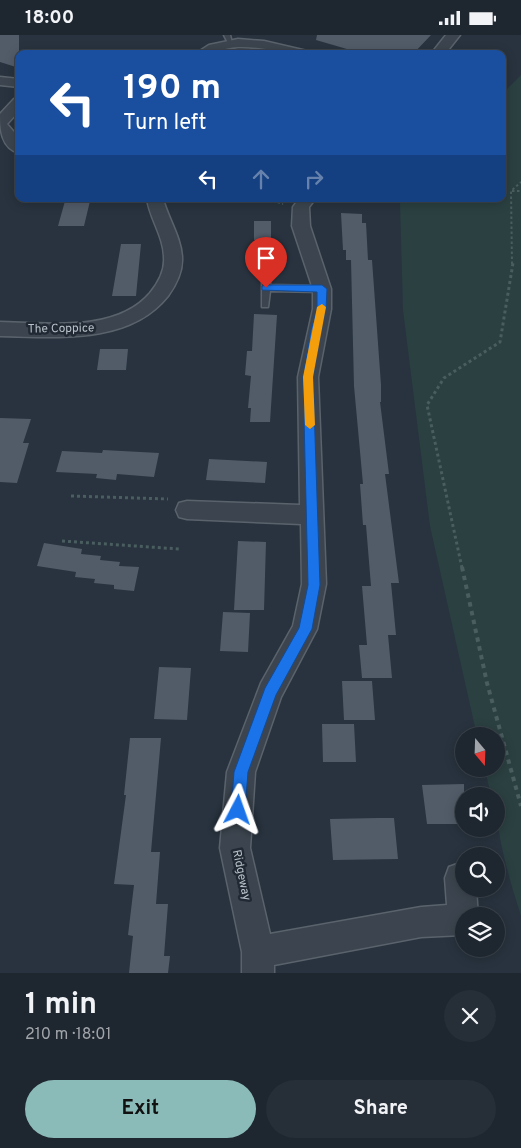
<!DOCTYPE html>
<html lang="en">
<head>
<meta charset="utf-8">
<style>
	body { margin:0; font-family:Overpass,sans-serif; background:#262e37; color:#f1f3f6; height:100vh; display:flex; flex-direction:column; font-size:19px; white-space:nowrap }
	* { box-sizing:border-box; margin:0 }
	p { font-size:16px; color:#a1a5aa }
	.icon { flex:none; width:28px; height:28px; fill:none; stroke:currentColor; stroke-width:2; stroke-linecap:round; stroke-linejoin:round }
	.map { position:relative; height:938px; overflow:hidden }
	.details { display:flex; flex-direction:column; background:#1e262f; flex:1 }
	.details>* { flex:none }
	.top-card { position:absolute; left:15px; top:15px; width:491px; height:152px; border-radius:10px; box-shadow:0 2px 12px #0003,0 0 0 1px #3c434b; background:#1a4fa0; color:#fff; overflow:hidden }
	.needle { width:32px; rotate:161deg }
	.controls { position:absolute; left:455px; top:692px; display:grid; gap:10px }
	.controls a { display:grid; place-items:center; width:50px; height:50px; border-radius:50%; background:#1e262f; box-shadow:0 2px 12px #0003,0 0 0 1px #3c434b; font-size:25px }
	.pin { position:absolute; display:grid; place-items:center; width:42px; height:42px; color:#fff; margin:-51px -21px; border-radius:50% 50% 50% 0; rotate:-45deg; box-shadow:0 0 5px #0007 }
	.pin .icon { rotate:45deg }
	.me { position:absolute; width:55px; margin:-28px; rotate:4deg; stroke-linejoin:round; filter:drop-shadow(0 0 4px #0008) }
	.turn { display:flex; align-items:center; gap:18px; height:105px; padding:0 25px; font-size:22px }
	.turn .icon { width:65px; height:65px; stroke-width:2.5 }
	.turn b { display:block; font-size:35px; line-height:42px }
	.lanes { display:flex; align-items:center; height:48px; padding:0 25px; background:#0003; justify-content:center; gap:25px; direction:ltr }
	.lanes .off { opacity:.35 }
	.round { display:grid; place-items:center; flex:none; width:52px; height:52px; border-radius:26px; background:#262e37 }
	.summary { display:flex; align-items:center; justify-content:space-between; height:85px; padding:0 25px }
	h1 { font-size:30px; font-weight:700; line-height:38px }
	.button { display:flex; gap:10px; margin-top:auto; padding:10px 25px }
	.button a { flex:1; height:58px; border-radius:30px; background:#8bbbb9; color:#111; font-size:20px; font-weight:700; line-height:58px; text-align:center }
	.button a+a { background:#262e37; color:#f1f3f6 }
	.status { display:flex; justify-content:space-between; align-items:center; height:35px; padding:0 25px; background:#1e262f; direction:ltr }
	.status svg { height:14px; fill:currentColor }
	.map>svg:first-child { display:block }
	.green { fill:#2b4041 }
	.building { fill:#525c69 }
	.lines { fill:none; stroke-linecap:round; stroke-linejoin:round }
	.service-casing { stroke:#5a636c; stroke-width:3 }
	.minor-casing { stroke:#5a636c; stroke-width:3 }
	.path-far2 { stroke:#4a5d5f; stroke-width:2; stroke-dasharray:2.5 2.5; stroke-linecap:butt }
	.path-far1 { stroke:#4a5d5f; stroke-width:3; stroke-dasharray:3 3; stroke-linecap:butt }
	.path { stroke:#4a5d5f; stroke-width:4; stroke-dasharray:4.5 4.5; stroke-linecap:butt }
	.service { fill:#3c454f; fill-rule:evenodd }
	.minor { fill:#3c454f; fill-rule:evenodd }
	.route { fill:#1a73e8; stroke:#114b97 }
	.slow { fill:#f59e0b }
	.labels { text-anchor:middle; stroke-width:5; stroke-linejoin:round; paint-order:stroke }
	.street-label { font-size:12px; fill:#b9c0c9; stroke:#212a34 }
</style>
</head>
<body>
<div class="status"><b>18:00</b><svg viewBox="0 0 49 12"><path d="M0 12V9h3v3zM5 12V6h3v6zM10 12V3h3v9zM15 12V0h3v12zM26 1h20v11H26zM47 4h2v5h-2z"/></svg></div>
<div class="map">
<svg width="521" height="938" viewBox="0 0 521 938">
	<rect width="100%" height="100%" fill="#28333f"/>
	<path class="green" d="M521 40V881C509 842 496 802 496 761H491L485 734H496V701H477L430 491 403 275 400 168 404 164H502L503 58Z"/>
	<path class="building" d="M0 0H19V33L0 27Z
		M317 0H431L413 19H364L316 5Z
		M65 166H90L84 191H58Z
		M341 178 362 179V188H366L368 225H372L381 350V367H380L389 439H385L399 548H391L396 600H388L392 643H362L359 610H367L362 551H371L366 490H363L360 449H363L354 351 351 225H346V215H343Z
		M254 186H271V205H254Z
		M121 209H141L136 261H112Z
		M254 279 277 280 270 387H250L251 373H248L251 341 245 340 247 316H252Z
		M100 314H128L126 335H97Z
		M0 383 31 384 23 408H29L17 448 0 447Z
		M103 415 159 418 154 442 117 439 116 445 96 443 97 439 56 437 62 416 102 418Z
		M209 424 267 427 265 448 206 445Z
		M238 506 266 507 264 575H234Z
		M44 508 82 514 81 519 101 521 100 525 120 527 119 531 139 532 134 556 114 554V550L94 548 95 544 75 542 76 537 37 531Z
		M223 577 250 578 248 617 220 616Z
		M159 632 191 633 187 685 154 684Z
		M342 646H372L375 685H344Z
		M322 689H354L356 727H323Z
		M130 703H161L151 817H160L156 869H168L164 921H170L168 938H129L133 901 128 900 134 850 114 849 126 760H124Z
		M464 749V789H427L422 750Z
		M378 783H394L398 824 333 825 330 784Z"/>
	<g class="lines">
		<g class="service-casing">
			<path id="service" d="M224 0H230L232 8H228Z
				M266 233 270 236V250L322 251 327 254 322 257 270 256 268 272H262V236Z"/>
		</g>
		<g class="minor-casing">
			<path id="minor" d="M446 0H460L445 19H431Z
				M238 4 264 6 307 16 309 19C285 19 262 11 238 12 223 13 211 19 195 19L209 10Z
				M0 42 19 44V52L0 50Z
				M19 63V76L7 89 19 103V118C1 113 0 94 0 79L14 64Z
				M147 164H163C168 183 181 202 182 222 183 236 176 250 168 261 129 310 56 302 0 301V287C47 288 116 298 150 258 158 248 165 236 164 223 164 202 150 184 147 164Z
				M299 164H315L309 172 310 191 331 254V274L318 342 326 549 317 594 281 662 255 737 250 813 270 899 421 872 447 870 445 843 449 832 460 828 464 830V854H476L478 881H464L463 900 421 902 274 930V938H242V917L220 813 227 737 261 648 293 591 302 549 301 489 187 484 179 482 176 475 179 468 187 466 300 470 298 342 313 274V254L292 191 293 172Z"/>
		</g>
		<path class="path-far2" d="M512 156H521
			M268 164 283 169
			M512 229 511 156 521 147"/>
		<path class="path-far1" d="M71 461 168 464
			M62 506 179 514
			M462 533 427 370 444 343 500 307 513 228"/>
		<path class="path" d="M462 532 487 648 521 771"/>
		<use href="#service" class="service"/>
		<use href="#minor" class="minor"/>
	</g>
	<path class="route" d="M266 250H322L327 254 326 274 320 295 313 342 320 550 312 594 276 660 248 737 245 775 243 780 238 782 233 780 231 775 234 737 265 653 299 593 308 550 303 342 311 295 317 274V257L262 255V251Z"/>
	<path class="slow" d="M322 269 326 272 313 342 315 390 310 394 305 390 303 342 317 272Z"/>
	<g class="labels">
		<g class="street-label">
			<text transform="translate(61 293) rotate(-1)" y="4">The Coppice</text>
			<text transform="translate(242 840) rotate(78)" y="4">Ridgeway</text>
		</g>
	</g>
</svg>
<div class="controls">
<a><svg class="needle" viewBox="-14 -14 28 28"><path d="M0-13l5 13h-10z" fill="#e53935"/><path d="M0 13l5-13h-10z" fill="#a1a5aa"/></svg></a>
<a><svg class="icon" aria-label="sound" viewBox="0 0 24 24"><path d="M4 9h4l5-4v14l-5-4H4zM17 9q2 3 0 6"/></svg></a>
<a><svg class="icon" aria-label="search" viewBox="0 0 24 24"><circle cx="10" cy="10" r="6"/><path d="M15 15l6 6"/></svg></a>
<a><svg class="icon" aria-label="layers" viewBox="0 0 24 24"><path d="M12 4l9 5-9 5-9-5zM3 14l9 5 9-5"/></svg></a>
</div>
<div class="pin" style="left:266px;top:253px;background:#d93025"><svg class="icon" aria-label="arrive" viewBox="0 0 24 24"><path d="M6 21V4h12l-3 4 3 4H6"/></svg></div>
<svg class="me" style="left:238px;top:775px" viewBox="-20 -20 40 40"><path d="M0-17L14 15 0 8-14 15z" fill="#1a73e8" stroke="#fff" stroke-width="4"/></svg>
<div class="top-card">
<div class="turn"><svg class="icon" aria-label="left" viewBox="0 0 24 24"><path d="M17 20v-9H6M10 6l-5 5 5 5"/></svg><div><b>190 m</b>Turn left</div></div>
<div class="lanes"><svg class="icon" aria-label="left" viewBox="0 0 24 24"><path d="M17 20v-9H6M10 6l-5 5 5 5"/></svg><svg class="icon off" aria-label="ahead" viewBox="0 0 24 24"><path d="M12 20V5M6 11l6-6 6 6"/></svg><svg class="icon off" aria-label="right" viewBox="0 0 24 24"><path d="M7 20v-9h11M14 6l5 5-5 5"/></svg></div>
</div>
</div>
<section class="details">
<div class="summary"><div><h1>1 min</h1><p>210 m · 18:01</p></div><a class="round"><svg class="icon" aria-label="close" viewBox="0 0 24 24"><path d="M6 6l12 12M18 6L6 18"/></svg></a></div>
<div class="button"><a>Exit</a><a>Share</a></div>
</section>
</body>
</html>
